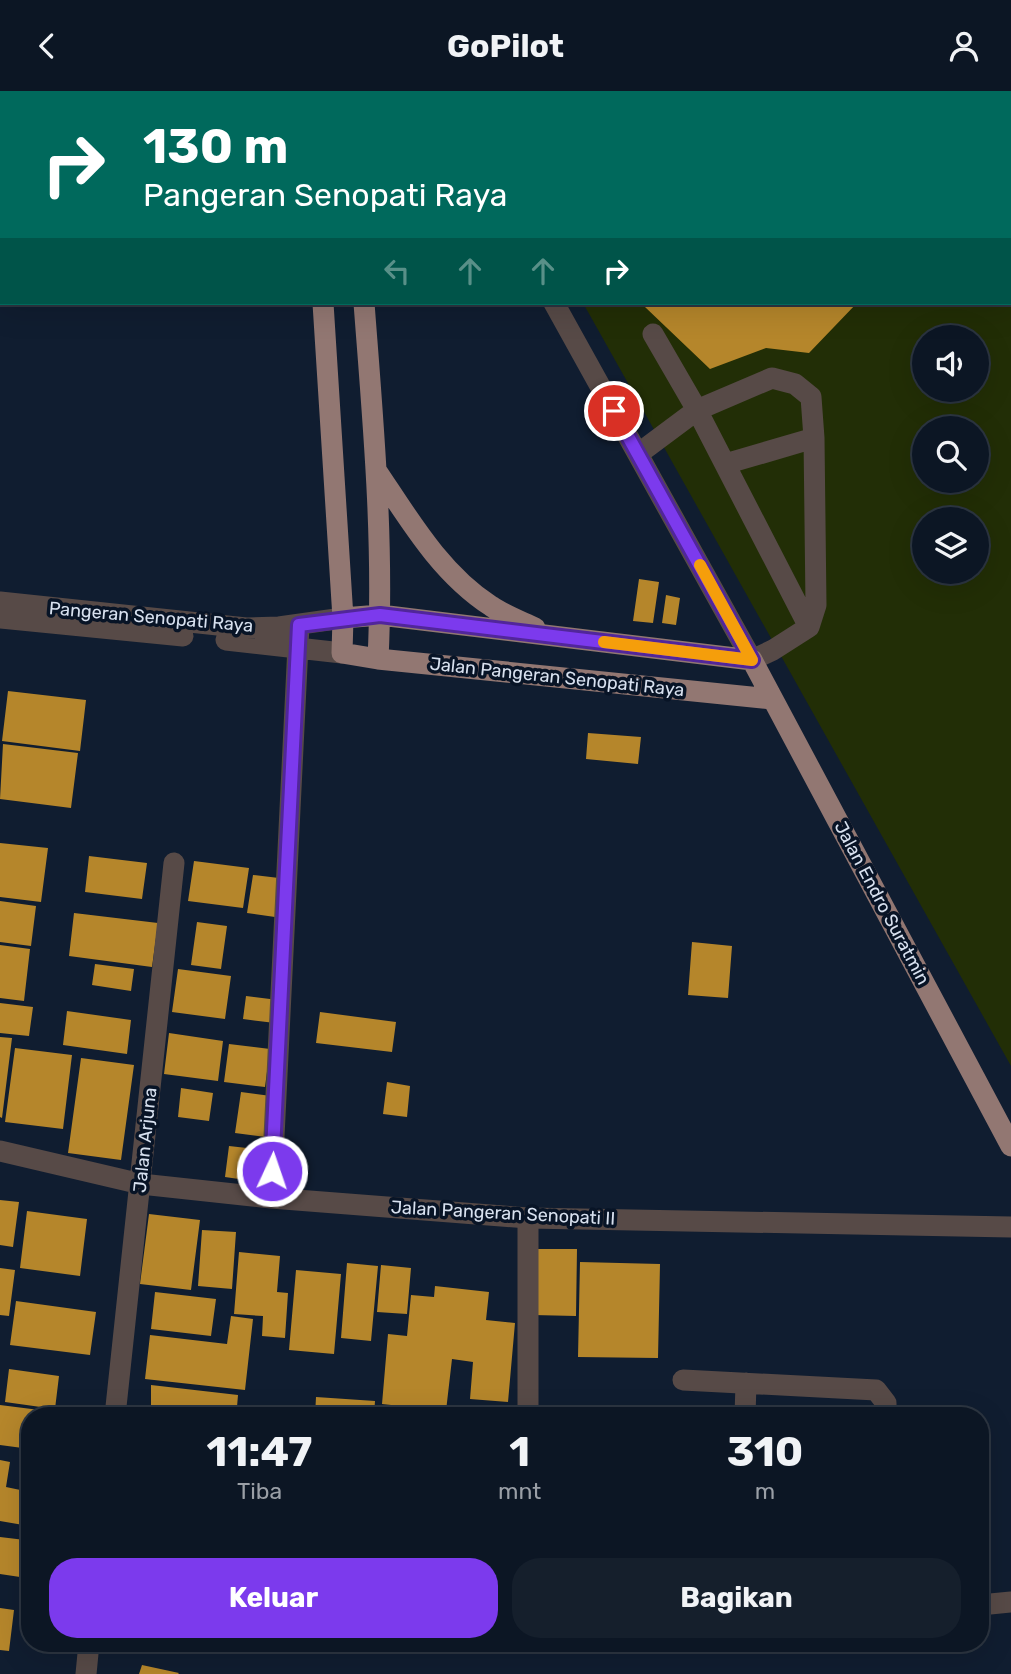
<!DOCTYPE html>
<html lang="id">
<head>
<meta charset="utf-8">
<style>
	body { margin:0; font-family:Rubik,sans-serif; background:#151f2c; color:#f1f3f6; height:100vh; display:flex; flex-direction:column; font-size:26px; white-space:nowrap }
	* { box-sizing:border-box; margin:0 }
	p { font-size:23px; color:#9a9fa6 }
	.icon { flex:none; width:38px; height:38px; fill:none; stroke:currentColor; stroke-width:2; stroke-linecap:round; stroke-linejoin:round }
	.map { position:relative; flex:1; overflow:hidden }
	.sheet { position:absolute; left:21px; top:1316px; width:968px; height:245px; display:flex; flex-direction:column; background:#0c1624; border-radius:28px; box-shadow:0 7px 28px #0002,0 0 0 2px #2c3541 }
	.sheet>* { flex:none }
	.banner { position:absolute; left:0px; top:0px; width:1012px; height:214px; box-shadow:0 7px 28px #0002,0 0 0 2px #2c3541; background:#00695c; color:#fff; overflow:hidden }
	.tools { position:absolute; left:912px; top:234px; display:grid; gap:14px }
	.tools a { display:grid; place-items:center; width:77px; height:77px; border-radius:50%; background:#0c1624; box-shadow:0 7px 28px #0002,0 0 0 2px #2c3541; font-size:35px }
	.pin { position:absolute; display:grid; place-items:center; width:60px; height:60px; color:#fff; margin:-30px; border:4px solid #fff; border-radius:50%; box-shadow:0 2px 7px #0007 }
	.me { position:absolute; width:77px; margin:-38px; rotate:3deg; stroke-linejoin:round; filter:drop-shadow(0 0 5px #0008) }
	.turn { display:flex; align-items:center; gap:24px; height:147px; padding:0 28px; font-size:32px }
	.turn .icon { width:91px; height:91px; stroke-width:2.5 }
	.turn b { display:block; font-size:49px; line-height:60px }
	.lanes { display:flex; align-items:center; height:66px; padding:0 28px; background:#0003; justify-content:center; gap:35px; direction:ltr }
	.lanes .off { opacity:.35 }
	.eta { display:flex; justify-content:space-evenly; align-items:center; height:119px; text-align:center }
	.eta b { font-size:42px; font-weight:700; line-height:49px }
	.button { display:flex; gap:14px; margin-top:auto; padding:14px 28px }
	.button a { flex:1; height:80px; border-radius:28px; background:#7c3aed; color:#fff; font-size:28px; font-weight:700; line-height:80px; text-align:center }
	.button a+a { background:#151f2c; color:#f1f3f6 }
	header { display:flex; justify-content:space-between; align-items:center; height:91px; padding:0 28px; background:#0c1624; font-size:32px; font-weight:700 }
	.map>svg:first-child { display:block }
	.green { fill:#222e06; fill-rule:evenodd }
	.building { fill:#b5862b }
	.lines { fill:none; stroke-linecap:round; stroke-linejoin:round }
	.minor { stroke:#574a47; stroke-width:21 }
	.major { stroke:#927772; stroke-width:21 }
	.route-casing { stroke:#51269a; stroke-width:18 }
	.route { stroke:#7c3aed; stroke-width:12 }
	.slow { stroke:#f59e0b; stroke-width:12 }
	.labels { text-anchor:middle; stroke-width:7; stroke-linejoin:round; paint-order:stroke }
	.street-label { font-size:18px; fill:#d8e1ef; stroke:#081426 }
</style>
</head>
<body>
<header><svg class="icon" aria-label="back" viewBox="0 0 24 24"><path d="M15 5l-7 7 7 7"/></svg>GoPilot<svg class="icon" aria-label="person" viewBox="0 0 24 24"><circle cx="12" cy="8" r="4"/><path d="M4 21q1-7 8-7t8 7"/></svg></header>
<div class="map">
<svg width="1011" height="1583" viewBox="0 0 1011 1583">
	<rect width="100%" height="100%" fill="#101d30"/>
	<path class="green" d="M476 0H1011V975L583 212H1010V2ZM924 247H976V299H924ZM924 338H976V390H924ZM924 429H976V481H924Z"/>
	<path class="building" d="M649 212H857L809 262 766 257 710 278 645 216Z
		M639 488 659 491 653 532 633 530Z
		M666 504 680 507 676 534 662 532Z
		M8 600 86 609 80 660 2 650Z
		M588 642 641 646 638 673 586 668Z
		M3 653 78 662 71 717 0 708Z
		M0 752 48 757 41 811 0 806Z
		M89 765 147 772 142 808 85 801Z
		M194 770 249 777 243 817 188 810Z
		M253 784 279 787 275 826 247 822Z
		M0 810 36 815 31 855 0 851Z
		M74 822 158 832 152 876 69 865Z
		M197 831 227 835 221 878 191 874Z
		M692 851 732 855 728 907 688 904Z
		M0 854 30 858 24 910 0 907Z
		M95 873 134 878 131 900 92 894Z
		M178 878 231 885 225 928 172 921Z
		M246 905 278 909 275 932 243 928Z
		M0 912 33 916 29 945 0 942Z
		M67 920 131 929 127 963 63 954Z
		M320 921 396 931 392 961 316 952Z
		M169 942 223 950 218 990 164 983Z
		M0 946 12 947 2 1027 0 1026Z
		M229 953 270 958 265 996 224 991Z
		M15 957 72 964 63 1038 5 1031Z
		M81 967 134 974 121 1069 68 1062Z
		M387 991 410 995 407 1026 383 1023Z
		M181 997 213 1002 209 1030 178 1026Z
		M241 1001 271 1005 266 1046 235 1042Z
		M229 1055 264 1059 260 1091 225 1086Z
		M0 1109 19 1111 13 1156 0 1154Z
		M27 1120 87 1128 80 1185 20 1177Z
		M149 1123 200 1129 191 1199 140 1193Z
		M202 1139 236 1141 232 1198 198 1195Z
		M535 1158H577L576 1225 533 1224Z
		M239 1161 280 1165 277 1201 288 1202 285 1247 262 1245 263 1225 234 1223Z
		M580 1171 660 1173 658 1267 578 1266Z
		M347 1172 378 1175 371 1250 341 1247Z
		M381 1174 411 1177 407 1223 377 1221Z
		M0 1177 15 1179 9 1225 0 1224Z
		M296 1179 341 1183 334 1263 289 1259Z
		M435 1195 489 1201 486 1229 515 1232 508 1311 470 1308 473 1271 452 1268 446 1320 382 1313 388 1243 407 1245 411 1204 434 1206Z
		M155 1201 216 1208 211 1245 151 1238Z
		M16 1210 96 1221 90 1264 10 1254Z
		M231 1225 253 1228 245 1299 145 1288 150 1244 227 1253Z
		M9 1278 59 1285 55 1318 5 1311Z
		M151 1294 238 1304 237 1316 244 1317V1325H151Z
		M316 1306 375 1310 374 1325H315Z
		M0 1314 71 1323V1325H30V1358L0 1354Z
		M545 1318 613 1319V1325H545Z
		M0 1369 10 1371 6 1396 30 1401 29 1435 0 1430Z
		M0 1446 25 1449 20 1486 0 1483Z
		M28 1467H30V1508L23 1507Z
		M0 1517 14 1519 9 1560 0 1559Z
		M142 1574 179 1582 178 1583H139Z"/>
	<g class="lines">
		<path class="minor" d="M554 212 752 569 773 559 809 536 816 514 814 347 811 306 795 293 772 287 697 319 638 363
			M653 243 697 319 809 536
			M725 373 814 347
			M0 511 246 537 279 536 343 527
			M0 527 183 545
			M226 549 342 562
			M0 1060 141 1093 271 1107 528 1127 1011 1136
			M271 1107 299 534
			M528 1127V1325
			M683 1289 876 1299 886 1312V1325
			M115 1325 174 772
			M745 1325 746 1292
			M980 1514 1011 1511
			M86 1583 89 1552"/>
		<path class="major" d="M305 0V2
			M350 0V2
			M323 212 343 527 342 562 378 568 772 608
			M364 212C373 330 384 449 378 568
			M376 379C409 428 440 482 491 515 504 524 520 530 535 537
			M343 527 380 524 752 569 1011 1055"/>
	</g>
	<g class="lines">
		<g class="route-casing">
			<path id="route" d="M272 1080 299 534 380 524 752 569 614 320"/>
		</g>
		<use href="#route" class="route"/>
		<path class="slow" d="M604 551 752 569 700 474"/>
	</g>
	<g class="labels">
		<g class="street-label">
			<text transform="translate(151 526) rotate(5)" y="6">Pangeran Senopati Raya</text>
			<text transform="translate(557 586) rotate(6)" y="6">Jalan Pangeran Senopati Raya</text>
			<text transform="translate(882 812) rotate(62)" y="6">Jalan Endro Suratmin</text>
			<text transform="translate(145 1049) rotate(-84)" y="6">Jalan Arjuna</text>
			<text transform="translate(503 1122) rotate(3)" y="6">Jalan Pangeran Senopati II</text>
		</g>
	</g>
</svg>
<div class="tools">
<a><svg class="icon" aria-label="sound" viewBox="0 0 24 24"><path d="M4 9h4l5-4v14l-5-4H4zM17 9q2 3 0 6"/></svg></a>
<a><svg class="icon" aria-label="search" viewBox="0 0 24 24"><circle cx="10" cy="10" r="6"/><path d="M15 15l6 6"/></svg></a>
<a><svg class="icon" aria-label="layers" viewBox="0 0 24 24"><path d="M12 4l9 5-9 5-9-5zM3 14l9 5 9-5"/></svg></a>
</div>
<div class="pin" style="left:614px;top:320px;background:#d93025"><svg class="icon" aria-label="arrive" viewBox="0 0 24 24"><path d="M6 21V4h12l-3 4 3 4H6"/></svg></div>
<svg class="me" style="left:272px;top:1080px" viewBox="-20 -20 40 40"><circle r="17" fill="#7c3aed" stroke="#fff" stroke-width="3"/><path d="M0-11L8 9 0 5-8 9z" fill="#fff"/></svg>
<div class="banner">
<div class="turn"><svg class="icon" aria-label="right" viewBox="0 0 24 24"><path d="M7 20v-9h11M14 6l5 5-5 5"/></svg><div><b>130 m</b>Pangeran Senopati Raya</div></div>
<div class="lanes"><svg class="icon off" aria-label="left" viewBox="0 0 24 24"><path d="M17 20v-9H6M10 6l-5 5 5 5"/></svg><svg class="icon off" aria-label="ahead" viewBox="0 0 24 24"><path d="M12 20V5M6 11l6-6 6 6"/></svg><svg class="icon off" aria-label="ahead" viewBox="0 0 24 24"><path d="M12 20V5M6 11l6-6 6 6"/></svg><svg class="icon" aria-label="right" viewBox="0 0 24 24"><path d="M7 20v-9h11M14 6l5 5-5 5"/></svg></div>
</div>
<section class="sheet">
<div class="eta">
<div><b>11:47</b><p>Tiba</p></div>
<div><b>1</b><p>mnt</p></div>
<div><b>310</b><p>m</p></div>
</div>
<div class="button"><a>Keluar</a><a>Bagikan</a></div>
</section>
</div>
</body>
</html>
